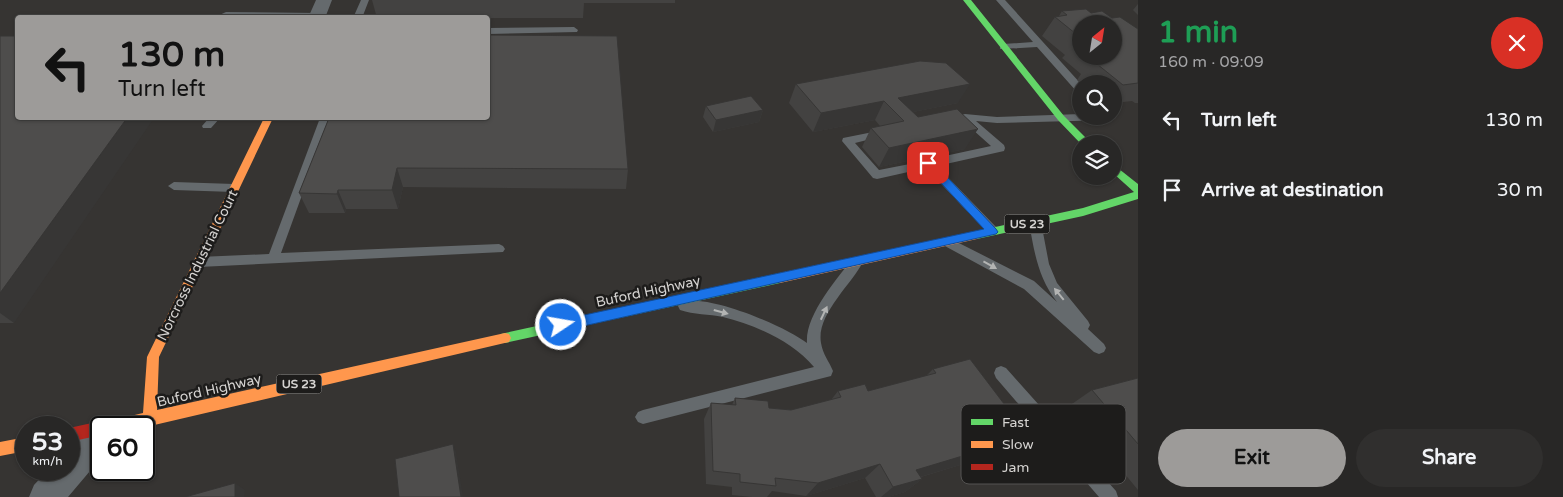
<!DOCTYPE html>
<html lang="en">
<head>
<meta charset="utf-8">
<style>
	body { margin:0; font-family:"Varela Round",sans-serif; background:#302f2e; color:#f1f3f6; height:100vh; display:flex; flex-direction:column; font-size:19px; white-space:nowrap }
	* { box-sizing:border-box; margin:0 }
	p { font-size:16px; color:#a5a5a7 }
	.icon { flex:none; width:28px; height:28px; fill:none; stroke:currentColor; stroke-width:2; stroke-linecap:round; stroke-linejoin:round }
	.map { position:relative; flex:1; overflow:hidden }
	.details { display:flex; flex-direction:column; background:#282726; width:425px }
	.details>* { flex:none }
	.top-card { position:absolute; left:15px; top:15px; width:475px; height:105px; border-radius:5px; box-shadow:0 1px 4px #0004,0 0 0 1px #444443; background:#9d9b99; color:#111; overflow:hidden }
	.needle { width:32px; rotate:30deg }
	.controls { position:absolute; left:1072px; top:15px; display:grid; gap:10px }
	.controls a { display:grid; place-items:center; width:50px; height:50px; border-radius:50%; background:#282726; box-shadow:0 1px 4px #0004,0 0 0 1px #444443; font-size:25px }
	.speed { position:absolute; left:15px; top:416px; display:flex; gap:10px; font-size:25px; font-weight:700; text-align:center }
	.speed>* { display:grid; place-content:center; width:65px; height:65px; border-radius:50%; background:#282726; box-shadow:0 1px 4px #0004,0 0 0 1px #444443; line-height:1 }
	.speed small { font-size:12px; font-weight:400 }
	.speed .limit { border:2px solid #111; border-radius:8px; background:#fff; color:#111 }
	.pin { position:absolute; display:grid; place-items:center; width:42px; height:42px; color:#fff; margin:-21px; border-radius:10px; box-shadow:0 2px 8px #0006 }
	.me { position:absolute; width:55px; margin:-28px; rotate:78deg; stroke-linejoin:round; filter:drop-shadow(0 0 4px #0008) }
	.turn { display:flex; align-items:center; gap:18px; height:105px; padding:0 20px; font-size:22px }
	.turn .icon { width:65px; height:65px; stroke-width:2.5 }
	.turn b { display:block; font-size:35px; line-height:42px }
	.round { display:grid; place-items:center; flex:none; width:52px; height:52px; border-radius:26px; background:#302f2e }
	.head { display:flex; align-items:center; justify-content:space-between; height:85px; padding:0 20px }
	h1 { font-size:30px; font-weight:700; line-height:38px; color:#1e9e55 }
	.cta { display:flex; gap:10px; margin-top:auto; padding:10px 20px }
	.cta a { flex:1; height:58px; border-radius:30px; background:#9d9b99; color:#111; font-size:20px; font-weight:700; line-height:58px; text-align:center }
	.cta a+a { background:#302f2e; color:#f1f3f6 }
	ul { padding:0; list-style:none }
	li { display:flex; align-items:center; gap:15px; height:70px; padding:0 20px }
	li div { flex:1 }
	li b { display:block; font-size:19px }
	li em { font-style:normal }
	main { display:flex; flex:1; min-height:0 }
	.map>svg:first-child { display:block }
	.lines { fill:none; stroke-linecap:round; stroke-linejoin:round }
	.lane { fill:#656a6d; fill-rule:evenodd }
	.street { fill:#656a6d; fill-rule:evenodd }
	.fast { fill:#63d668; fill-rule:evenodd }
	.slow { fill:#ff974d; fill-rule:evenodd }
	.jam { fill:#b3261e; fill-rule:evenodd }
	.wall { fill:#434241; fill-rule:evenodd }
	.shaded-wall { fill:#373635 }
	.building { fill:#4e4d4c; stroke:#373635 }
	.oneway { fill:#b3b4b3 }
	.route { fill:#1a73e8; stroke:#114b97 }
	.labels { text-anchor:middle; stroke-width:5; stroke-linejoin:round; paint-order:stroke }
	.shield { fill:#1d1c1b; stroke:#9e9c9a; stroke-width:1 }
	.shield-label { font-size:12px; font-weight:bold; fill:#d5d3d1 }
	.street-label { font-size:14px; fill:#d5d3d1; stroke:#1d1c1b }
	.key { fill:#1d1c1b; stroke:#545352; stroke-width:1 }
	.key-label { font-size:14px; fill:#d5d3d1 }
</style>
</head>
<body>
<main>
<div class="map">
<svg width="1138" height="497" viewBox="0 0 1138 497">
	<rect width="100%" height="100%" fill="#363432"/>
	<g class="lines">
		<path class="lane" d="M361 0H369L362 18H353Z
			M996 0H1005L1081 84V93L1077 92 1037 47 1000 49V45L1003 44 1033 42Z
			M226 12 317 13 321 16 213 18Z
			M574 27 578 30 577 32 488 34V28Z
			M965 114 997 117 1081 114V116H1114V114L1116 117 1111 120 997 123 976 121 1004 145 1005 148 1004 151 937 166 997 228 999 231 997 234H989L926 168 877 179 873 178 842 141 843 138 883 130 887 131 888 133 887 135 855 143 879 170 920 162 918 159 924 155 931 159 991 146 963 121 949 124 944 121 945 119Z
			M209 118H220L211 128H203L202 126Z
			M320 118H330L281 253 499 244 503 246 505 249 503 252 199 267 195 266 193 262 195 258 199 257 269 254Z
			M174 182 234 184 240 188 234 192 174 190 168 186Z
			M1035 217 1041 222 1049 264 1057 283 1088 321 1090 325 1088 329 1104 344 1106 348 1104 352 1099 354 1094 352 1024 289 943 245 941 242 943 239H951L1034 281 1057 302C1038 278 1034 251 1029 222Z
			M857 257 861 258 863 262C851 285 816 315 821 343 823 355 829 361 833 371L831 376 643 424 638 422 635 417 638 412 643 410 814 367C792 341 755 325 723 317 709 314 694 315 680 310L678 306 680 302C707 293 785 326 807 343 805 315 837 279 853 258Z
			M1001 366 1006 368 1116 491 1118 497H1099L996 378 994 373 996 368Z"/>
		<path class="street" d="M316 0H332L325 18H308Z
			M101 420 112 424 113 428H101V458L68 497H29L34 485 48 470H69V448L90 424Z"/>
		<path class="fast" d="M963 0H971L1064 116 1092 144H1081L1058 120Z
			M1114 165 1138 184V199L1083 216 977 239 971 235 977 231 1083 208 1134 192 1114 174Z
			M780 273 784 275 786 278 784 281 780 283 505 343 501 342 499 338 501 334 505 333Z"/>
		<path class="slow" d="M264 118H273L159 357 157 410 505 333 509 334 511 338 509 342 150 426 137 428H101V433L99 428 101 423 143 413 147 357Z
			M977 231 983 235 977 239 780 283 776 281 774 278 776 275 780 273Z
			M26 437V451L0 456V442Z"/>
		<path class="jam" d="M101 421 106 423 108 428H101V435L69 442V428Z"/>
	</g>
	<path class="wall" d="M372 0H675V3H584L583 18H377Z
		M1138 4V15L1133 10Z
		M1062 11 1091 13 1112 18 1138 29V103H1135L1132 101 1114 103V84H1082L1077 80 1081 74 1062 58 1065 55 1042 36 1055 17 1059 16ZM1081 24 1114 56H1081Z
		M0 36 14 323H0Z
		M796 84 958 103 913 112 918 117 965 149 879 167 862 147 871 128 880 126 875 120 813 132 789 103Z
		M706 106 763 110 759 122 713 132 703 117Z
		M329 118 628 169 626 189 403 187 398 209H346L345 213H309L299 193Z
		M933 369 1015 460 976 472 970 462 921 477 922 479 905 492 888 497H876L865 478 806 496 772 491 767 497H752L732 495V487L706 484 704 419 711 403 732 405 735 398 769 408 791 410 831 400 838 391H868L926 376Z
		M1138 378V490L1069 406 1092 390Z"/>
	<path class="shaded-wall" d="M970 84 958 103 898 115V98Z
		M884 101 875 120 813 132 821 113Z
		M763 110 759 122 713 132 716 120Z
		M127 118H154L14 323 0 313V293Z
		M978 129 965 149 879 167 889 148Z
		M397 168 403 187 398 209 392 190Z
		M338 190 346 209 345 213 337 194Z
		M453 444 456 452 463 497H461Z
		M1036 446 1015 460 976 472 996 458Z
		M989 448 970 462 900 483 916 470Z
		M880 464 865 478 806 496 818 483Z
		M922 479 905 492 888 497H881L893 487Z
		M235 483 245 490 244 497H235Z"/>
	<path class="building" d="M1086 9 1091 13 1102 11 1112 18 1120 17 1138 29V83L1123 85 1092 60 1106 58 1104 56H1114V24H1081V38L1055 17 1067 15 1062 11Z
		M488 35 617 36 628 169 397 168 392 190H338L337 194 299 193 329 118H488Z
		M0 36H18V118H127L0 293Z
		M1081 38V43L1076 39Z
		M920 61 946 63 970 84 898 98 918 117 957 109 978 129 889 148 871 128 904 121 884 101 821 113 796 84Z
		M751 96 763 110 716 120 706 106Z
		M970 359 1036 446 996 458 989 448 916 470 922 479 893 487 880 464 818 483 775 478 776 486 740 482V474L713 471 711 403 736 405 735 398 768 401 769 408 791 410 841 397 838 391 865 384 868 391 936 373 933 369Z
		M1138 378V444L1092 390Z
		M453 444 461 497H399L395 459Z
		M235 483V497H185Z"/>
	<defs><path id="oneway-solid" d="M-6-.8H1V-3.2L6.5 0L1 3.2V.8H-6Z" transform="scale(1.25)"/></defs>
	<g class="oneway">
		<use href="#oneway-solid" transform="translate(990 265) rotate(29)"/>
		<use href="#oneway-solid" transform="translate(1059 294) rotate(-129)"/>
		<use href="#oneway-solid" transform="translate(721 312) rotate(15)"/>
		<use href="#oneway-solid" transform="translate(824 313) rotate(-65)"/>
	</g>
	<path class="route" d="M928 160 932 161 996 229 998 232 996 234 561 331 557 329 555 325 557 322 561 320 984 229 925 166 923 163Z"/>
	<g class="labels">
		<g class="shield">
			<rect x="1004.5" y="214.5" width="45" height="19" rx="4"/>
			<rect x="276.5" y="374.5" width="45" height="19" rx="4"/>
		</g>
		<g class="shield-label">
			<text x="1027" y="228">US 23</text>
			<text x="299" y="388">US 23</text>
		</g>
		<g class="street-label">
			<text transform="translate(197 265) rotate(-64)" y="5">Norcross Industrial Court</text>
			<text transform="translate(648 291) rotate(-12)" y="5">Buford Highway</text>
			<text transform="translate(209 390) rotate(-13)" y="5">Buford Highway</text>
		</g>
	</g>
	<rect x="961" y="404" width="165" height="80" rx="8" class="key"/>
	<rect x="971" y="419" width="22" height="6" fill="#63d668"/>
	<rect x="971" y="441" width="22" height="7" fill="#ff974d"/>
	<rect x="971" y="464" width="22" height="6" fill="#b3261e"/>
	<g class="key-label">
		<text x="1002" y="427">Fast</text>
		<text x="1002" y="449">Slow</text>
		<text x="1002" y="472">Jam</text>
	</g>
</svg>
<div class="controls">
<a><svg class="needle" viewBox="-14 -14 28 28"><path d="M0-13l5 13h-10z" fill="#e53935"/><path d="M0 13l5-13h-10z" fill="#a5a5a7"/></svg></a>
<a><svg class="icon" aria-label="search" viewBox="0 0 24 24"><circle cx="10" cy="10" r="6"/><path d="M15 15l6 6"/></svg></a>
<a><svg class="icon" aria-label="layers" viewBox="0 0 24 24"><path d="M12 4l9 5-9 5-9-5zM3 14l9 5 9-5"/></svg></a>
</div>
<div class="speed"><div>53<small>km/h</small></div><div class="limit">60</div></div>
<div class="pin" style="left:928px;top:163px;background:#d93025"><svg class="icon" aria-label="arrive" viewBox="0 0 24 24"><path d="M6 21V4h12l-3 4 3 4H6"/></svg></div>
<svg class="me" style="left:561px;top:325px" viewBox="-20 -20 40 40"><circle r="17" fill="#1a73e8" stroke="#fff" stroke-width="3"/><path d="M0-11L8 9 0 5-8 9z" fill="#fff"/></svg>
<div class="top-card">
<div class="turn"><svg class="icon" aria-label="left" viewBox="0 0 24 24"><path d="M17 20v-9H6M10 6l-5 5 5 5"/></svg><div><b>130 m</b>Turn left</div></div>
</div>
</div>
<section class="details">
<div class="head"><div><h1>1 min</h1><p>160 m · 09:09</p></div><a class="round" style="background:#d93025;color:#fff"><svg class="icon" aria-label="close" viewBox="0 0 24 24"><path d="M6 6l12 12M18 6L6 18"/></svg></a></div>
<ul>
<li><svg class="icon" aria-label="left" viewBox="0 0 24 24"><path d="M17 20v-9H6M10 6l-5 5 5 5"/></svg><div><b>Turn left</b></div><em>130 m</em></li>
<li><svg class="icon" aria-label="arrive" viewBox="0 0 24 24"><path d="M6 21V4h12l-3 4 3 4H6"/></svg><div><b>Arrive at destination</b></div><em>30 m</em></li>
</ul>
<div class="cta"><a>Exit</a><a>Share</a></div>
</section>
</main>
</body>
</html>
